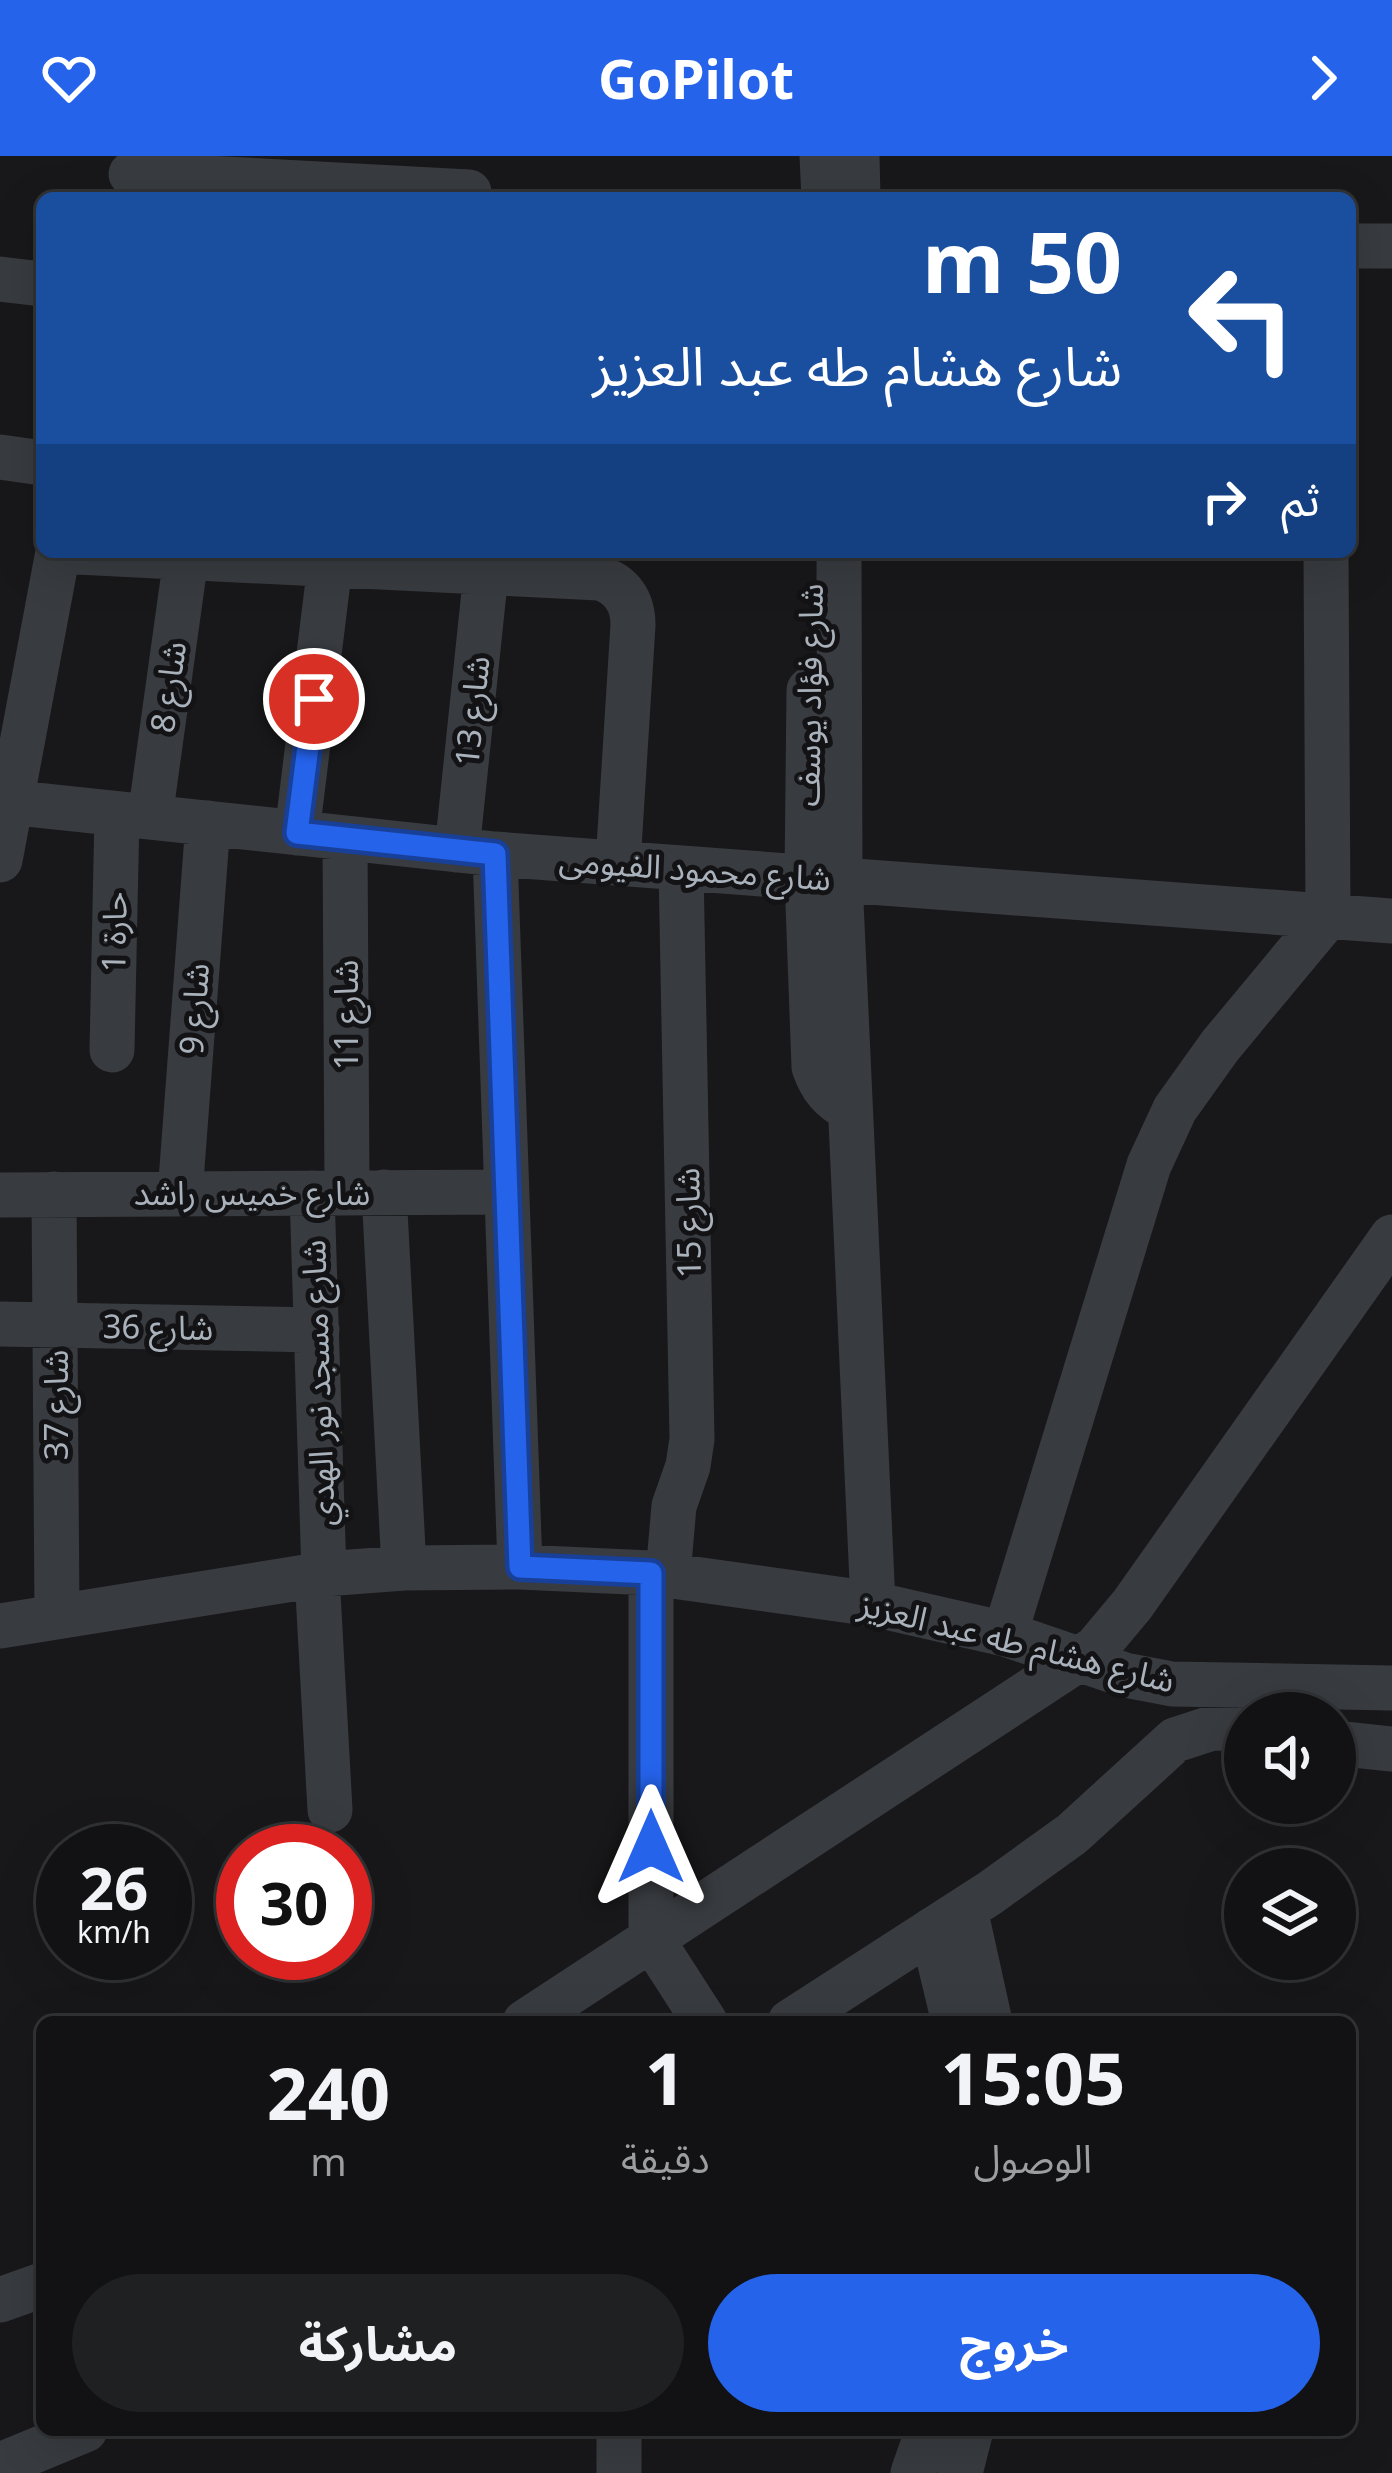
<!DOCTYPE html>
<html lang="ar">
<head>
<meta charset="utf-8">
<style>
	body { margin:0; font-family:"Noto Sans","Noto Sans Arabic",sans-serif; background:#1f2022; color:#f1f3f6; direction:rtl; height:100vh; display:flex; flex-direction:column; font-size:45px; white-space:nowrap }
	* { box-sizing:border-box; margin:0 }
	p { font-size:39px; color:#9c9ea0 }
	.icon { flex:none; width:66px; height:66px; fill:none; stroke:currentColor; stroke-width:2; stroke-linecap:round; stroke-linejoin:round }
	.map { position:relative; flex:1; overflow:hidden; direction:ltr }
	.details { position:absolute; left:36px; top:1860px; width:1320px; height:420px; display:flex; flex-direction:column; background:#121214; border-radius:18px; box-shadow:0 12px 48px #0002,0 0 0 3px #313234; direction:rtl }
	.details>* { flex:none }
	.guide { position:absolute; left:36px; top:36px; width:1320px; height:366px; border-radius:18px; box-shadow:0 12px 48px #0002,0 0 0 3px #313234; direction:rtl; background:#1a4fa0; color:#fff; overflow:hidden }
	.controls { position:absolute; left:1224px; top:1536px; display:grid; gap:24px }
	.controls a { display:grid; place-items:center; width:132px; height:132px; border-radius:50%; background:#121214; box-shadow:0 12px 48px #0002,0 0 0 3px #313234; font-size:60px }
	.speed { position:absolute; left:36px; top:1668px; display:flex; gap:24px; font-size:60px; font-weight:700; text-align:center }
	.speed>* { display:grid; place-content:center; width:156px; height:156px; border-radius:50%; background:#121214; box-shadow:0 12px 48px #0002,0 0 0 3px #313234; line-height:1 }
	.speed small { font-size:30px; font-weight:400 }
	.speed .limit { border:18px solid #d22; background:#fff; color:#111 }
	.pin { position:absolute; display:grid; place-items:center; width:102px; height:102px; color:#fff; margin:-51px; border:6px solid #fff; border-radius:50%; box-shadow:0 3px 12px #0007 }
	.me { position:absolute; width:132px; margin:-66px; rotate:0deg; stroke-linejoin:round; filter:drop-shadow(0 0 9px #0008) }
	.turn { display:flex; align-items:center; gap:42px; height:252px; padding:0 36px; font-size:54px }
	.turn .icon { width:156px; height:156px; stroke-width:2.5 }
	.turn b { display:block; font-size:84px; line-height:102px }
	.then { display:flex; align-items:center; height:114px; padding:0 36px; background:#0003; gap:24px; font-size:45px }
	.eta { display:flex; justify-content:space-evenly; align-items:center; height:204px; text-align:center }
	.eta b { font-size:72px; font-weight:700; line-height:84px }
	.action { display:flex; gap:24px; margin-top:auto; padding:24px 36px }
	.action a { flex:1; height:138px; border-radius:72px; background:#2563eb; color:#fff; font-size:48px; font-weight:700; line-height:138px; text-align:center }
	.action a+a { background:#1f2022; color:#f1f3f6 }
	header { display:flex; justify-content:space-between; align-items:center; height:156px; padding:0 36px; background:#2563eb; color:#fff; font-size:54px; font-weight:700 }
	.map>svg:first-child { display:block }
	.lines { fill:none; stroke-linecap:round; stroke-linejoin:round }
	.minor { stroke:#383b3f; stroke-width:45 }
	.route-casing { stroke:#184099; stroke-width:30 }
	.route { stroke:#2563eb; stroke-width:21 }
	.labels { text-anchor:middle; stroke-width:10; stroke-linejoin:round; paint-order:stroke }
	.street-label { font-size:33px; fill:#a9b1bb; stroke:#131315 }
</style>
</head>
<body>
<header><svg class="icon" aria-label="forward" viewBox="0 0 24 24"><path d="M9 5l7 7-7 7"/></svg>GoPilot<svg class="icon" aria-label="heart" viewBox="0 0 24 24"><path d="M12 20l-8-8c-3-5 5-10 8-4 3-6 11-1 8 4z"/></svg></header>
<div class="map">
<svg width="1392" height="2317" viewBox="0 0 1392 2317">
	<rect width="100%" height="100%" fill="#18181a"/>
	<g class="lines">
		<path class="minor" d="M822 0 824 42
			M857 0 858 42
			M131 18 469 36
			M1350 90H1392
			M0 123 42 128
			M0 301 42 307
			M77 396 599 422C622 428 633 446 633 469L618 707
			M839 396 840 724 873 1448
			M809 534 807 721 814 911C821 931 831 944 850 953
			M0 645 495 698 1392 765
			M150 661 186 402
			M297 677 330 409
			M345 682 347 1036
			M457 694 486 417
			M495 698 520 1411
			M0 704 58 396
			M112 894 117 658
			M384 1036 404 1412
			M312 1037 324 1418
			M54 1038 57 1459
			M180 1038 208 667
			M0 1039 504 1036
			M0 1168 317 1174
			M651 1417V1782L705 1866
			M317 1419 330 1654
			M668 1419 674 1350 688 1310 692 1283 681 712
			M0 1470 324 1418 404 1412 520 1411 651 1417 873 1448 1005 1478 1125 1519 1172 1528 1392 1532
			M1005 1478 1149 1009 1175 953 1220 890 1328 760 1326 396
			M1335 1587 1392 1593
			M965 1753 990 1866
			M932 1774 954 1866
			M525 1866 1096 1492 1132 1449 1392 1081
			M790 1866 990 1737 1072 1678 1175 1584 1212 1572 1245 1573
			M0 2144 42 2129
			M619 2274V2317
			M0 2309 85 2274
			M913 2317 928 2274
			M960 2317 971 2274"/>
	</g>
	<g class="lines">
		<g class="route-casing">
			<path id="route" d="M314 543 297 677 495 698 520 1411 651 1417V1691"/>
		</g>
		<use href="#route" class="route"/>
	</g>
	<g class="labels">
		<g class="street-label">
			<text transform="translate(168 531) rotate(-82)" y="12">شارع 8</text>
			<text transform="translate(809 539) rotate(-89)" y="12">شارع فؤاد يوسف</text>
			<text transform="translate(472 555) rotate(-84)" y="12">شارع 13</text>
			<text transform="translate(695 713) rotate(4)" y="12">شارع محمود الفيومى</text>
			<text transform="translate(114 776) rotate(-89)" y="12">حارة 1</text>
			<text transform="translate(194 853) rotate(-86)" y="12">شارع 9</text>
			<text transform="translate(346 859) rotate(-90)" y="12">شارع 11</text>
			<text x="252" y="1049">شارع خميس راشد</text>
			<text transform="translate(688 1067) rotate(-91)" y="12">شارع 15</text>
			<text transform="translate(158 1171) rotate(1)" y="12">شارع 36</text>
			<text transform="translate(318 1227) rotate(-92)" y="12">شارع مسجد نور الهدي</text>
			<text transform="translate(56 1249) rotate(-90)" y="12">شارع 37</text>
			<text transform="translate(1017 1486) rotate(14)" y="12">شارع هشام طه عبد العزيز</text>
		</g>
	</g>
</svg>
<div class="controls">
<a><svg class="icon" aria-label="sound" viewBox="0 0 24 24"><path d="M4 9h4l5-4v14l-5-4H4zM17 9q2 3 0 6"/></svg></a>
<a><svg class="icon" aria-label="layers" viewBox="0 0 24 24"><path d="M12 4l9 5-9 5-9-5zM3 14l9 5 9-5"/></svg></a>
</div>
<div class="speed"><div>26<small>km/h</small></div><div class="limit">30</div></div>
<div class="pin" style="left:314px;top:543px;background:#d93025"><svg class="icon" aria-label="arrive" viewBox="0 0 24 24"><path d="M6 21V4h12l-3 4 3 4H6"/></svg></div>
<svg class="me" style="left:651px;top:1691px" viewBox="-20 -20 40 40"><path d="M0-17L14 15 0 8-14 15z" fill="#2563eb" stroke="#fff" stroke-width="4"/></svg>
<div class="guide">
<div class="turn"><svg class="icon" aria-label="left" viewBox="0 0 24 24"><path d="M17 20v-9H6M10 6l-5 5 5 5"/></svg><div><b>50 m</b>شارع هشام طه عبد العزيز</div></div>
<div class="then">ثم<svg class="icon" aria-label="right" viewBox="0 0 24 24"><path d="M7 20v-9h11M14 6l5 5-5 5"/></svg></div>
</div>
<section class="details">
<div class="eta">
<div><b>15:05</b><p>الوصول</p></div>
<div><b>1</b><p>دقيقة</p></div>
<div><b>240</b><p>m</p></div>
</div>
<div class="action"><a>خروج</a><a>مشاركة</a></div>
</section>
</div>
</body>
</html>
